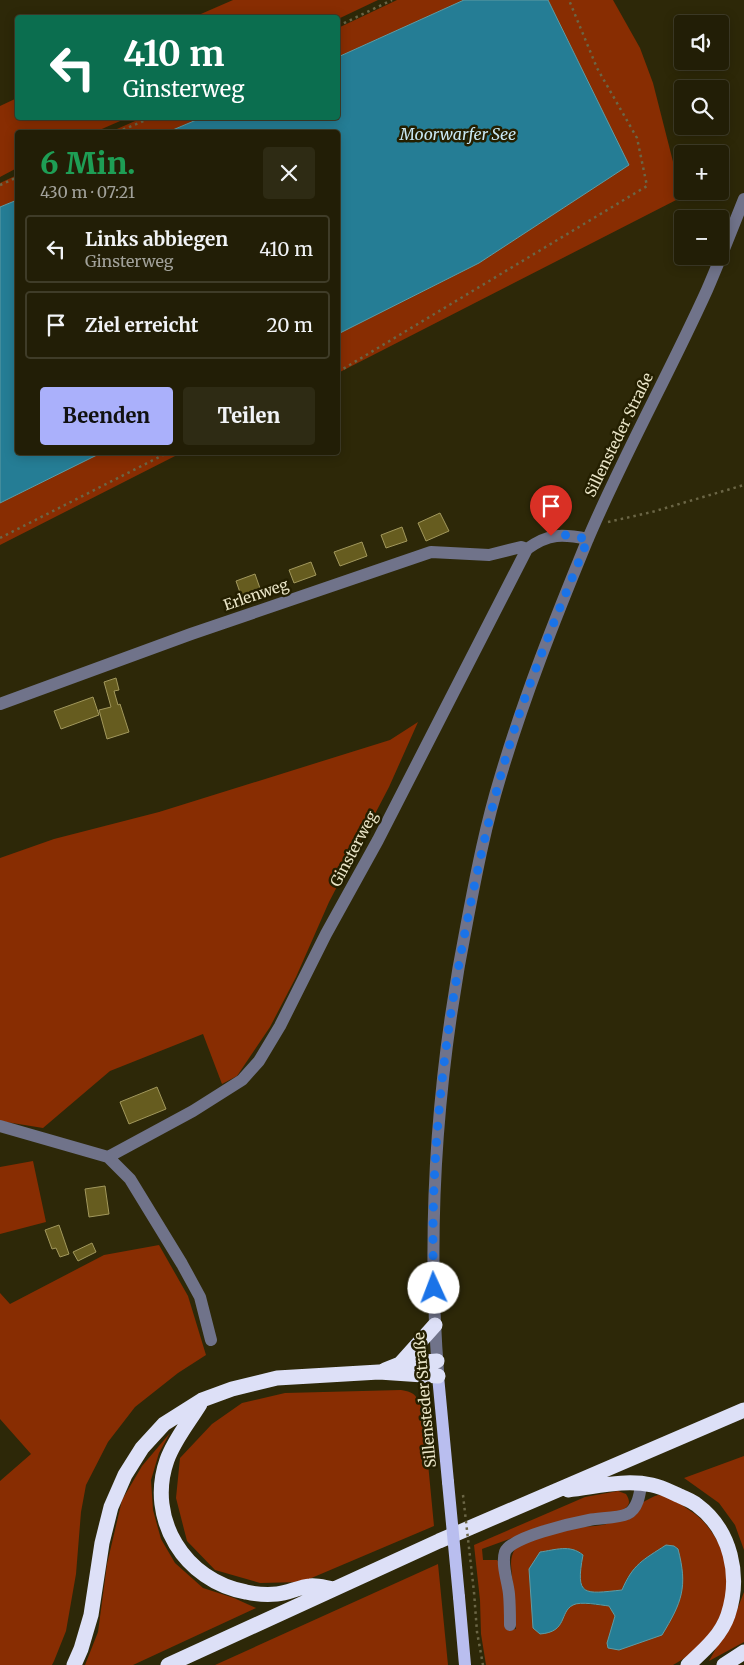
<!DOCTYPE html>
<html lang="de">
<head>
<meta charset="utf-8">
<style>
	body { margin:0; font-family:Merriweather,serif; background:#2e2b14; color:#f1f3f6; height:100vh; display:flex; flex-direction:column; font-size:19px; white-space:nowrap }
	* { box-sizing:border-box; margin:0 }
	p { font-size:16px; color:#a2a29b }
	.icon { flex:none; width:28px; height:28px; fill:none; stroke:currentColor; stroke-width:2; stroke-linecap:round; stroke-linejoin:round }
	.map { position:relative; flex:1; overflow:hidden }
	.panel { position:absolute; left:15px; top:130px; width:325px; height:325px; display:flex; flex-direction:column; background:#221e06; border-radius:5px; box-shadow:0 2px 12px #0003,0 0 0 1px #3f3c28 }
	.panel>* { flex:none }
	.top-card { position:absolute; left:15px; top:15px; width:325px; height:105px; border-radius:5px; box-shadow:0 2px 12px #0003,0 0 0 1px #3f3c28; background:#0b6e4f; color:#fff; overflow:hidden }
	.controls { position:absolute; left:674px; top:15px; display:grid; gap:10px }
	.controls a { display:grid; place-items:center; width:55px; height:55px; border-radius:5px; background:#221e06; box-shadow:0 2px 12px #0003,0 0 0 1px #3f3c28; font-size:25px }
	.pin { position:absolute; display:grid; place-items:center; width:42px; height:42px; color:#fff; margin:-51px -21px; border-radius:50% 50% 50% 0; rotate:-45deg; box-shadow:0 0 5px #0007 }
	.pin .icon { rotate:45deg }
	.me { position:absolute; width:55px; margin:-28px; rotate:358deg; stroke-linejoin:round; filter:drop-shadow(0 0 4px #0008) }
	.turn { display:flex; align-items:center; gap:18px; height:105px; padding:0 25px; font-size:22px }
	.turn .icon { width:65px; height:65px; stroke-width:2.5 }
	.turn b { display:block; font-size:35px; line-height:42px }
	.round { display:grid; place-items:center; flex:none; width:52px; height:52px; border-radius:5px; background:#2e2b14 }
	.summary { display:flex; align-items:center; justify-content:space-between; height:85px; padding:0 25px }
	h1 { font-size:30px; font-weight:800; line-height:38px; color:#1e9e55 }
	.action { display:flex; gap:10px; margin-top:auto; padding:10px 25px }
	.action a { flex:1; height:58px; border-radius:5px; background:#aab0fb; color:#111; font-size:20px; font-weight:800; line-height:58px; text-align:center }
	.action a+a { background:#2e2b14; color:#f1f3f6 }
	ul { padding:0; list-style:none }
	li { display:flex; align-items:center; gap:15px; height:68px; margin:0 10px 8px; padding:0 15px; border:2px solid #3f3c28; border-radius:5px }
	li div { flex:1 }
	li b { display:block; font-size:19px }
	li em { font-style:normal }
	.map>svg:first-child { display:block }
	.green { fill:#882d02; fill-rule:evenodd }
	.water { fill:#257d95; stroke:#609ca4 }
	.building { fill:#665c1f; stroke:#a2985c }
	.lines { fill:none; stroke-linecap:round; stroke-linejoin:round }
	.path { stroke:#6b6646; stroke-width:2.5; stroke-dasharray:2.5 4; stroke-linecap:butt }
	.minor { stroke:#70738a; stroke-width:12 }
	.major { stroke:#b9beef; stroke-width:12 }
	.highway { stroke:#dde0f7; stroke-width:15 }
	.path-bridge { stroke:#6b6646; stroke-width:2.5; stroke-dasharray:2.5 4; stroke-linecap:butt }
	.major-bridge { stroke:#b9beef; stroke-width:12 }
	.route { stroke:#1a73e8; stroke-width:9; stroke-dasharray:0 16.2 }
	.labels { text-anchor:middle; stroke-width:5; stroke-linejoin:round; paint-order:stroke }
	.street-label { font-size:15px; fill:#eae5c7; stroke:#241f00 }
	.water-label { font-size:16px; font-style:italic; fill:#c9e8f3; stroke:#241f00 }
</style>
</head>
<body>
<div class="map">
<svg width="744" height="1665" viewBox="0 0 744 1665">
	<rect width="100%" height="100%" fill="#2d2808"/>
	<path class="green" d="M233 0H378L338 19V18L194 17Z
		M397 0H464L338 57V28Z
		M548 0H613L640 48 653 83 682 197 338 373V334L479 263 628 165Z
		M17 98 18 118H127L95 132H18L17 168 0 177V106Z
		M142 118H201L168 132H110Z
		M17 175V200L0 207V183Z
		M101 452 181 453 0 545V503Z
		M418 722 389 787 329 902 296 977 270 1027 237 1076 222 1084 203 1034 110 1071 43 1128 0 1121V858L54 839 159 812 390 740Z
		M33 1161 46 1222 0 1234V1167Z
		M159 1245 188 1296 206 1355 178 1373 135 1407 108 1442 86 1485 81 1512 76 1574 66 1631 54 1661 52 1665H0V1481L31 1454 0 1419V1293L10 1304 104 1255Z
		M401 1390C416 1392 417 1397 423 1411L434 1526 302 1582 260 1583 215 1570 187 1541 176 1498 180 1458 212 1424 242 1403 285 1393Z
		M170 1433 159 1453 151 1480 153 1510 161 1539 175 1563 203 1588 234 1598 256 1608 133 1665H85L98 1632 107 1564 122 1500 142 1466Z
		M744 1456V1550L735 1525 719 1503 684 1478Z
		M618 1491 626 1494C631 1502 630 1506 621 1511L545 1526 482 1549 483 1560H497L504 1570 507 1630 516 1629 511 1564C511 1558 512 1554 515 1549 521 1541 570 1529 583 1527 591 1526 602 1526 609 1523 620 1518 651 1495 659 1495 669 1496 681 1504 689 1510 701 1517 708 1526 715 1537 744 1585 720 1640 673 1665H486L481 1634 480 1600 474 1545 585 1497ZM566 1548 578 1551 583 1555C575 1597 585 1594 622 1590L628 1576 607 1643 615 1616 609 1606 575 1603 570 1606Z
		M438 1564 448 1665H215Z
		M744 1592V1642L709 1661 737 1610Z"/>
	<path class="water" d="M464 0H548L629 165 479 263 338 334V132H168L201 118H338V57Z
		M17 200 18 452 101 453 0 503V207Z
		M666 1545 674 1546 678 1549C688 1587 682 1602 662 1635L619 1650 608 1648 607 1643 615 1616 609 1606C600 1605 580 1601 573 1605 559 1612 568 1632 540 1634L533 1628 529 1569 540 1552C555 1550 570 1544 583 1555 575 1597 584 1594 622 1590 633 1564 643 1560 666 1545Z"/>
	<path class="building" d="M440 513 449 531 426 541 418 523Z
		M402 527 407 541 386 548 381 535Z
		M362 542 367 556 340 566 334 552Z
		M311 562 316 575 294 583 289 570Z
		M255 574 262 594 243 601 236 581Z
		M116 678 119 690 114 691 118 705 120 704 129 732 107 739 99 710 111 707 104 682Z
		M93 697 99 715 61 729 54 711Z
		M157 1087 166 1109 129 1124 120 1102Z
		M105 1186 109 1214 89 1217 85 1189Z
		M59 1225 69 1254 60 1257 56 1248 52 1249 45 1230Z
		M92 1243 96 1252 78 1261 73 1252Z"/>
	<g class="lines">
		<path class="path" d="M338 26 392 0
			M117 132 151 118
			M0 185 18 177
			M338 372 647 186 637 138 597 68 569 0
			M608 522 652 512 744 485
			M0 538 169 452
			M474 1592 477 1632 483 1665"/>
		<path class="minor" d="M0 704 191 634 431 552 489 555 521 547 527 549
			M0 1126 108 1157 130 1179 182 1264 200 1297 211 1340
			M108 1157 193 1111 242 1080 259 1061 280 1026 326 934 378 840 527 549C549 533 563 534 588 539
			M438 1371C426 1218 438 1067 468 917 477 870 486 824 500 778 524 697 555 619 587 541 623 456 669 374 707 290 720 260 732 229 744 199
			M510 1625C510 1615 510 1605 509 1594 508 1582 501 1565 505 1552 510 1537 573 1523 589 1520 599 1518 619 1518 627 1514 638 1509 640 1494 641 1484"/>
		<path class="major" d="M438 1376 448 1482
			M459 1597 465 1665"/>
		<path class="highway" d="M400 1364 435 1325
			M385 1370 400 1364 437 1361
			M200 1404C189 1422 174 1440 167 1460 146 1519 185 1581 246 1592 255 1594 267 1595 277 1594 288 1593 299 1587 310 1586 317 1585 326 1588 333 1589
			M568 1490C596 1487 624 1479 652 1485 662 1487 671 1492 680 1496 686 1499 692 1501 697 1505 731 1530 741 1576 728 1615 721 1636 703 1651 688 1665
			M74 1665 81 1649 91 1615 102 1543 111 1507 125 1475 142 1448 164 1424 202 1400 232 1389 277 1378 379 1372 438 1376
			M168 1665 439 1541 744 1410
			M724 1665 744 1652"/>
		<path class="path-bridge" d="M463 1495 474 1592"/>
		<path class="major-bridge" d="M448 1482 459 1597"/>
	</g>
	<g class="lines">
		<path class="route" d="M434 1288C429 1166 443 1042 467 922 481 851 497 781 520 712 540 654 565 596 588 539L567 535 551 536"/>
	</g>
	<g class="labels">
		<g class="street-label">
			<text transform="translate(619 435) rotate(-64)" y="5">Sillensteder Straße</text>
			<text transform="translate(256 595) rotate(-19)" y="5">Erlenweg</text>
			<text transform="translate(354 849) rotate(-62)" y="5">Ginsterweg</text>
			<text transform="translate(425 1400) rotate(-95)" y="5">Sillensteder Straße</text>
		</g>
		<g class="water-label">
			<text x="458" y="140">Moorwarfer See</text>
		</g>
	</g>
</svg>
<div class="controls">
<a><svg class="icon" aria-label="sound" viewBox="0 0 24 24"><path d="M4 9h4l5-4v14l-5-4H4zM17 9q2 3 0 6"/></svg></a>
<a><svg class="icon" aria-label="search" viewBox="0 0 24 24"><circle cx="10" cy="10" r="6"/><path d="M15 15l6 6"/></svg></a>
<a>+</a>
<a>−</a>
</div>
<div class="pin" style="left:551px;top:536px;background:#d93025"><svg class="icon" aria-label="arrive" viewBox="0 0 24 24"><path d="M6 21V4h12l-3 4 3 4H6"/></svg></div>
<svg class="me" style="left:434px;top:1288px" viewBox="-20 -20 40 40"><circle r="19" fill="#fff"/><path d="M0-13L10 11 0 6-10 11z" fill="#1a73e8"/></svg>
<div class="top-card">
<div class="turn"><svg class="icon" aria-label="left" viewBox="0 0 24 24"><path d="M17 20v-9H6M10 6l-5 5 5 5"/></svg><div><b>410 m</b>Ginsterweg</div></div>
</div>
<section class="panel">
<div class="summary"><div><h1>6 Min.</h1><p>430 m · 07:21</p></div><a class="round"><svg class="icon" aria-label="close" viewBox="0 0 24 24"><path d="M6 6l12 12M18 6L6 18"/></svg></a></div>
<ul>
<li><svg class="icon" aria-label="left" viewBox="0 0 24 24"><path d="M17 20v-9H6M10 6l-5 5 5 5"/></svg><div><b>Links abbiegen</b><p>Ginsterweg</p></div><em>410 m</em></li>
<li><svg class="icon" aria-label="arrive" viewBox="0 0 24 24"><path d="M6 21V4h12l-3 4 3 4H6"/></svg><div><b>Ziel erreicht</b></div><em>20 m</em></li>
</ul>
<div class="action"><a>Beenden</a><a>Teilen</a></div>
</section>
</div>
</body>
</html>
